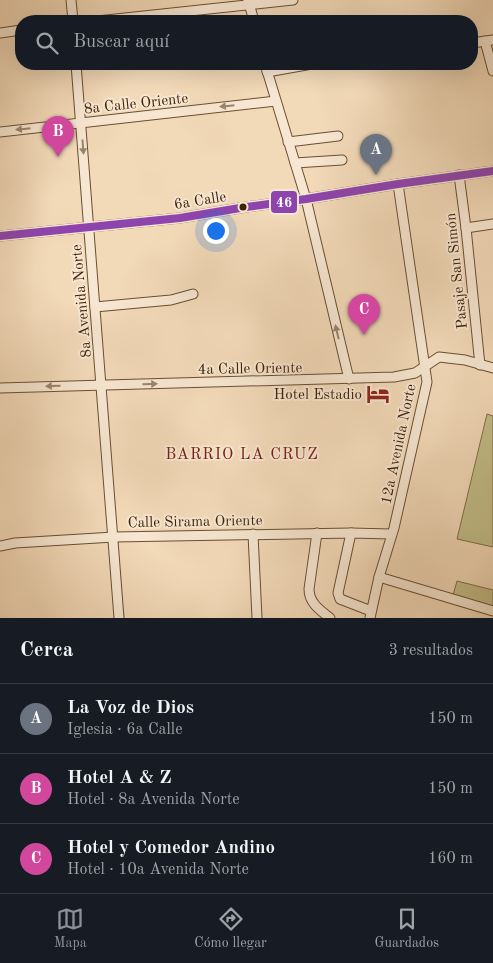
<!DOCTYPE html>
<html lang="es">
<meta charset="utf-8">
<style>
:root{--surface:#171b24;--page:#20242c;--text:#f1f3f6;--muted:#9ea1a6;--line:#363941;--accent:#8c9099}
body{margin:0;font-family:"Old Standard TT",serif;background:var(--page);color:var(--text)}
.you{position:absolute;left:215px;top:230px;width:18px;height:18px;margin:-12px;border:4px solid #fff;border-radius:50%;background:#1a73e8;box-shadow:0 0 0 8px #1a73e833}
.badge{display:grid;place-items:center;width:32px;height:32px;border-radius:50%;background:var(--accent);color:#fff;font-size:16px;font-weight:700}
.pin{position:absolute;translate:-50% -41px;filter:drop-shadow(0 1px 2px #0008)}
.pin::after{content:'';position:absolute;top:26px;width:18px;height:15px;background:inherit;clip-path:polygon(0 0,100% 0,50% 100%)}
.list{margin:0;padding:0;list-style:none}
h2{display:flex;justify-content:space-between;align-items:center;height:65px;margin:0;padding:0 20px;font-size:21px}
h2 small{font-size:16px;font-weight:400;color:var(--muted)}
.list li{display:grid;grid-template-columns:32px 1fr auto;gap:15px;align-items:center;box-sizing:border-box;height:70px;padding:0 20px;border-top:1px solid var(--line)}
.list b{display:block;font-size:19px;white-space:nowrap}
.list p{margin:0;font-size:16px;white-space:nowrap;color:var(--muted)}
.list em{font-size:16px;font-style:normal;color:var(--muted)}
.icon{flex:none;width:28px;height:28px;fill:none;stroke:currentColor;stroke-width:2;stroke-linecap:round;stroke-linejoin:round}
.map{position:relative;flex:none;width:493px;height:618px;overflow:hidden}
.search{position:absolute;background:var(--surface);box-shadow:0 5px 20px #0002;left:15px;right:15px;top:15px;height:55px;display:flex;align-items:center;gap:12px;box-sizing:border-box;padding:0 18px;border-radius:20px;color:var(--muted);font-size:19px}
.sheet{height:275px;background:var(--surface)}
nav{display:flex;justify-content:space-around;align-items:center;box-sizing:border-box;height:70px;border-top:1px solid var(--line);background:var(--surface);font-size:14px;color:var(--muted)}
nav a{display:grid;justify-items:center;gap:2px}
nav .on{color:var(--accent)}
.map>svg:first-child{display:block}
.green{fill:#c2bd89;stroke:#806f46}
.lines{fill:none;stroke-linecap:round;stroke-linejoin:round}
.minor-casing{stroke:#6a4f31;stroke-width:11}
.minor{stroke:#f7e6d1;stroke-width:9}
.bus-1-casing{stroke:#f7e6d1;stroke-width:11}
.bus-1{stroke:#8e44ad;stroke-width:8}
.oneway{fill:#9a846a}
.bus-dot{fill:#3d2104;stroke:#f7e6d1;stroke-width:2}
.labels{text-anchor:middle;stroke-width:4;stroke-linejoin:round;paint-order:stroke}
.street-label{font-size:15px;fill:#3d2104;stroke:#f7e6d1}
.poi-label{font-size:15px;fill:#3d2104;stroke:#f7e6d1;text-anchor:end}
.neighbourhood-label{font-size:16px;letter-spacing:1px;fill:#7a1f14;stroke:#f7e6d1}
.line-badge{stroke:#f7e6d1;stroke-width:2}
.badge-label{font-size:14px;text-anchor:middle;font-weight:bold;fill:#fff}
</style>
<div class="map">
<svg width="493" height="618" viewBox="0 0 493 618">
<rect width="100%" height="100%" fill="#f2d9b8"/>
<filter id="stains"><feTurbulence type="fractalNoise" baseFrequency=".004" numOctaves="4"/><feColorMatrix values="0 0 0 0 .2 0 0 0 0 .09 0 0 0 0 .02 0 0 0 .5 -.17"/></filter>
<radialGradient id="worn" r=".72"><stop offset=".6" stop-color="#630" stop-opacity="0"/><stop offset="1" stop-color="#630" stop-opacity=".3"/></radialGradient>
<g class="green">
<polygon points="487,414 493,416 493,547 457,539"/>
<polygon points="457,581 493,590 493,607 453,595"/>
</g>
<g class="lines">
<defs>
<g id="minor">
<polyline points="71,0 73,21"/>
<polyline points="248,0 254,21"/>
<polyline points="97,21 293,0"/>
<polyline points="0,33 21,30"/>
<polyline points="485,41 493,71"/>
<polyline points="472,43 493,40"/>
<polyline points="76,64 119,618"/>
<polyline points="265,64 306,199 349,379"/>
<polyline points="267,72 312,64"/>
<polyline points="0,132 276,101"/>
<polyline points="288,142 338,136"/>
<polyline points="295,163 342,160"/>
<polyline points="459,175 466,228 480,365"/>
<polyline points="466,228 493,224"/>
<polyline points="0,236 180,218 246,207 306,199 398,184 493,171"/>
<polyline points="95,307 171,300 193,294"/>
<polyline points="0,388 394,377 415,373 439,357 465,360 493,368"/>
<path d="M317,533L309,589C309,603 320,610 330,618"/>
<polyline points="351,533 338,593 340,599 371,611"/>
<polyline points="253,534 257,618"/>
<polyline points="0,546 15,543 114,537 351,533 391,534"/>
<polyline points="379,577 493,611"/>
<polyline points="370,618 379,577 394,528 427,382 398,184"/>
</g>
</defs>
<use href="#minor" class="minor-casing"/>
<use href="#minor" class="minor"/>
<defs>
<polyline id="bus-1" points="0,236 180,218 246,207 306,199 398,184 493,171"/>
</defs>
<use href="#bus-1" class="bus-1-casing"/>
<use href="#bus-1" class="bus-1"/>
</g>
<defs><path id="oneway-solid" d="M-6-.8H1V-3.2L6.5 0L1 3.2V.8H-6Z" transform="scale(1.25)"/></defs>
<g class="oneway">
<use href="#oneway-solid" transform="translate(227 106) rotate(174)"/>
<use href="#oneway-solid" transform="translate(23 129) rotate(174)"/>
<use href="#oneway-solid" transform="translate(83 147) rotate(86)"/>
<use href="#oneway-solid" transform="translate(337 332) rotate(-103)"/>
<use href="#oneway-solid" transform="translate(150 384) rotate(-1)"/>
<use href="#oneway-solid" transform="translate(53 386) rotate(178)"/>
</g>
<defs>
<symbol id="hotel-bare" viewBox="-9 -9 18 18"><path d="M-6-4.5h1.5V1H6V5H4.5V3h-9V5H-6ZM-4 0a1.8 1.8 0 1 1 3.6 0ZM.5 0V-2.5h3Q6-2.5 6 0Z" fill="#8f2418" stroke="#f7e6d1" stroke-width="2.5" paint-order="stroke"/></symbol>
</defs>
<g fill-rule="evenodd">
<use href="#hotel-bare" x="362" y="378" width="32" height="32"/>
</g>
<circle class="bus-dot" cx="243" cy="207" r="4.5"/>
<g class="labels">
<g class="street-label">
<text transform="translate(136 103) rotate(-6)" y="5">8a Calle Oriente</text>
<text transform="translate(200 200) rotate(-9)" y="5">6a Calle</text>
<text transform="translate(456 271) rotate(-96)" y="5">Pasaje San Simón</text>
<text transform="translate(81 301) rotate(-95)" y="5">8a Avenida Norte</text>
<text transform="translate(250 368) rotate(-1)" y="5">4a Calle Oriente</text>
<text transform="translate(398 444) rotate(-78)" y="5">12a Avenida Norte</text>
<text transform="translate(195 521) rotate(-1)" y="5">Calle Sirama Oriente</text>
</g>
<g class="poi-label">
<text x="362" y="399">Hotel Estadio</text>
</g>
<g class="neighbourhood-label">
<text x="242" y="459">BARRIO LA CRUZ</text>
</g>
</g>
<rect class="line-badge" x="270" y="190" width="28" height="24" rx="5" fill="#8e44ad"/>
<g class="badge-label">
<text x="284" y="207">46</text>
</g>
<rect width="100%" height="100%" filter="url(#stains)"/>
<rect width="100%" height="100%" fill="url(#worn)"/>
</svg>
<div class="you"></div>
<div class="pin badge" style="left:376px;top:175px;background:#6b7280">A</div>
<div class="pin badge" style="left:58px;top:157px;background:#d1479c">B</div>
<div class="pin badge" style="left:364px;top:335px;background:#d1479c">C</div>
<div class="search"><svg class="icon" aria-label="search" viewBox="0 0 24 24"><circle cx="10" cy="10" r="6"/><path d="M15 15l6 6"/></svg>Buscar aquí</div>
</div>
<section class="sheet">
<h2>Cerca<small>3 resultados</small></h2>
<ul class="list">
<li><span class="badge" style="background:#6b7280">A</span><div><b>La Voz de Dios</b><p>Iglesia · 6a Calle</p></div><em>150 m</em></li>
<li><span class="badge" style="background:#d1479c">B</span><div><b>Hotel A &amp; Z</b><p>Hotel · 8a Avenida Norte</p></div><em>150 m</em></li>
<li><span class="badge" style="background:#d1479c">C</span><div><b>Hotel y Comedor Andino</b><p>Hotel · 10a Avenida Norte</p></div><em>160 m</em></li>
</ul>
</section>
<nav>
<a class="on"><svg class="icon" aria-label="map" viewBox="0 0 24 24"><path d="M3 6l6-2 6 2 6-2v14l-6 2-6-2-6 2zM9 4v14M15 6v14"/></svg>Mapa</a>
<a><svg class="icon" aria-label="directions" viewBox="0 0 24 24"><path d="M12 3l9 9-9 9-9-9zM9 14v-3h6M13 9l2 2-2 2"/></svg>Cómo llegar</a>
<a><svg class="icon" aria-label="saved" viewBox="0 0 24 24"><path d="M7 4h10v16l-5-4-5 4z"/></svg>Guardados</a>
</nav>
